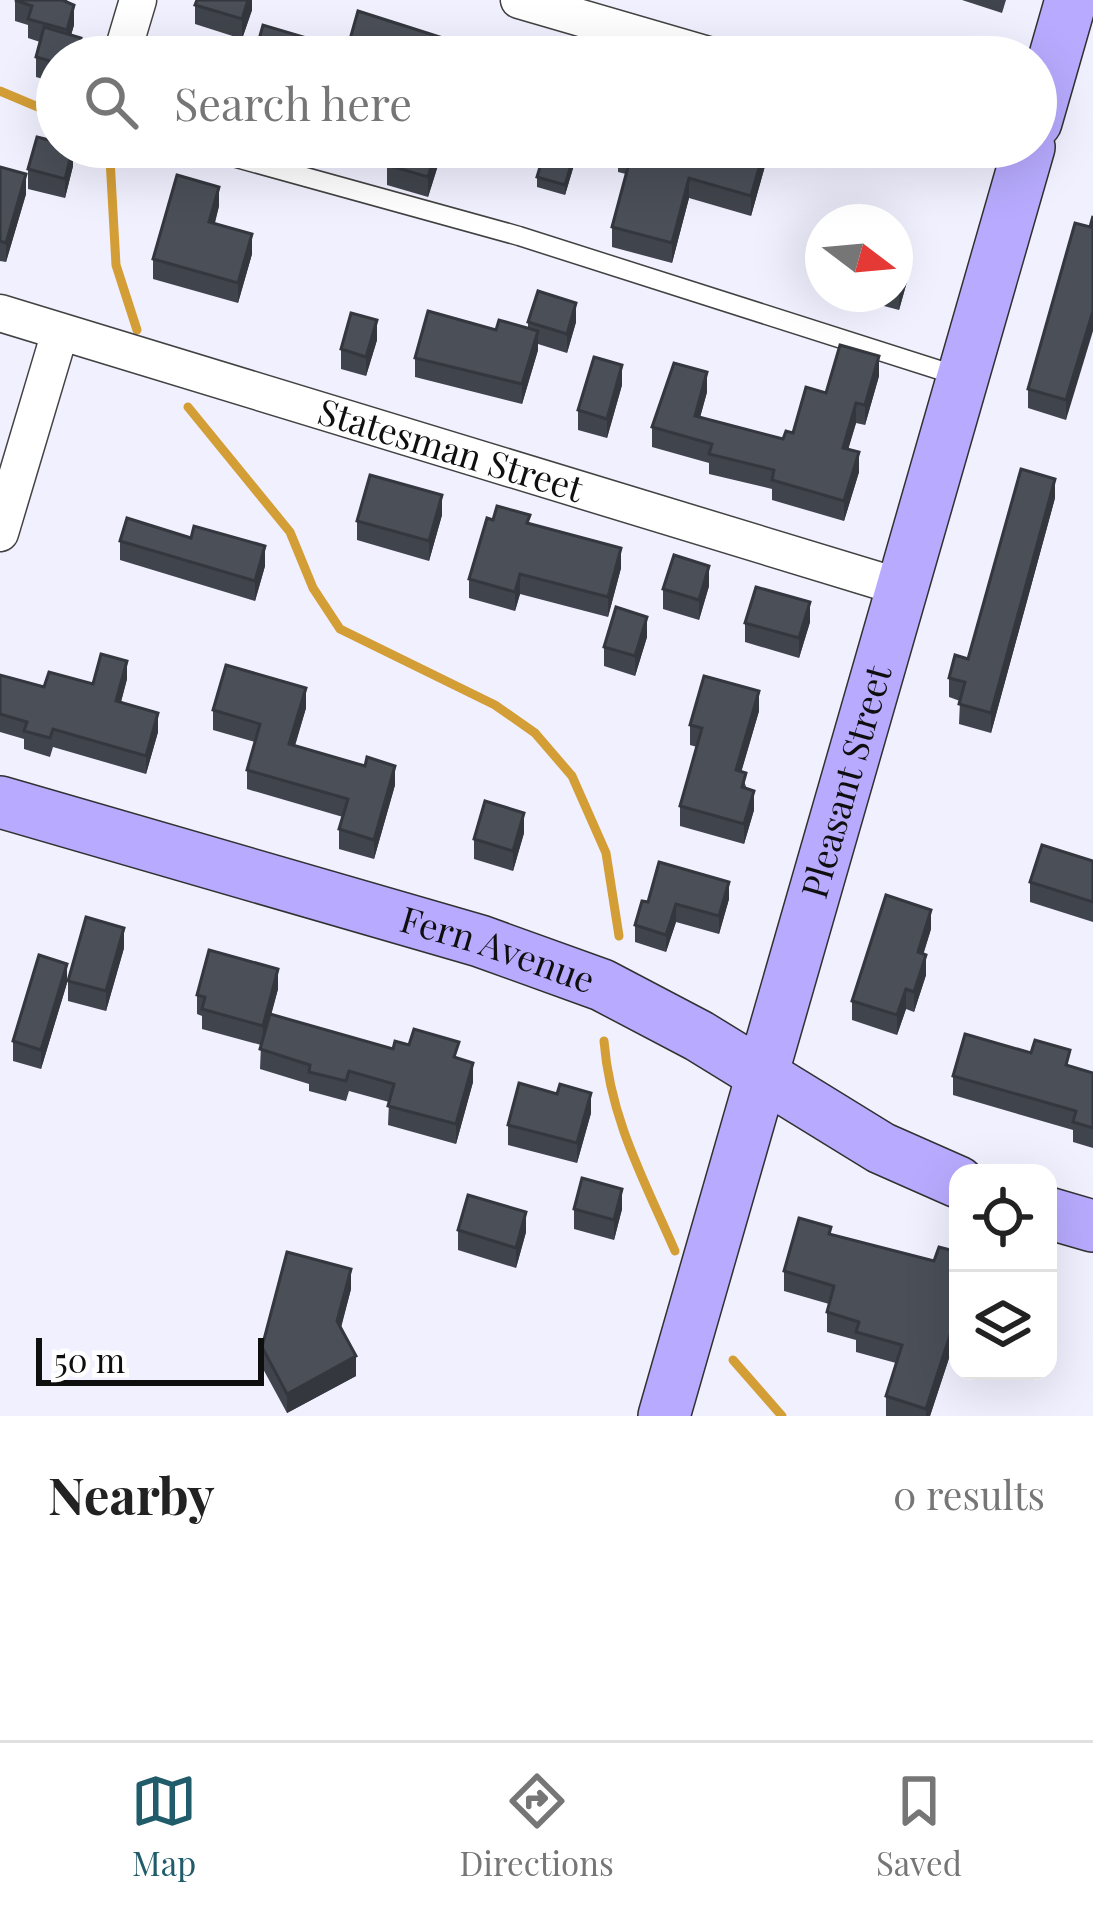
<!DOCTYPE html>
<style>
:root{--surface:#fff;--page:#f6f6f6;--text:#222;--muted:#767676;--line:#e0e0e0;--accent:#215c6b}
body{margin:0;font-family:"Playfair Display",serif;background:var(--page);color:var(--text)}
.controls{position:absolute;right:36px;bottom:36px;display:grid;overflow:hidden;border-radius:24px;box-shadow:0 12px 48px #0002}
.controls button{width:108px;height:108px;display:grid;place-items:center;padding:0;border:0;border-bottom:3px solid var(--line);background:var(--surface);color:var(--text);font:60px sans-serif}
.compass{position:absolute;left:805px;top:204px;width:108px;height:108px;border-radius:50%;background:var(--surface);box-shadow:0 12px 48px #0002;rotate:106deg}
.scale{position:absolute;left:36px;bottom:30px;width:228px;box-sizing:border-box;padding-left:12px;border:6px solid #0f0f0f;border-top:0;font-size:33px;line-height:42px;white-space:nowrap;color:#0f0f0f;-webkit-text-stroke:9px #fff;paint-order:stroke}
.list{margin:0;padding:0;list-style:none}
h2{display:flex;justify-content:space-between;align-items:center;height:156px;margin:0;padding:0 48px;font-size:51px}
h2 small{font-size:39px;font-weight:400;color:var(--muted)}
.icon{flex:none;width:66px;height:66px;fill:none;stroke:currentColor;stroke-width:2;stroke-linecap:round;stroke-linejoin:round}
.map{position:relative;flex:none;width:1093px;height:1416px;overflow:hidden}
.search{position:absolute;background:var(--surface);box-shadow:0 12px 48px #0002;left:36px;right:36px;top:36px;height:132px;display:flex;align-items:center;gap:30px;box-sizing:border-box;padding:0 42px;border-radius:66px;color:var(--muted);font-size:45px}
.sheet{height:324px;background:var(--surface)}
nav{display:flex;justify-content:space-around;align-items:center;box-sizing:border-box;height:168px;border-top:3px solid var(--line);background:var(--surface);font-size:33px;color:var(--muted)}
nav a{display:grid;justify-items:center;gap:6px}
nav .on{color:var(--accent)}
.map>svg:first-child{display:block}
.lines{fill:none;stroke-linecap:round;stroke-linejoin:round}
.stream{stroke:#d39e36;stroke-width:9}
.lane-casing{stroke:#424242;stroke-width:21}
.street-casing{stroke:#424242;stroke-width:39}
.secondary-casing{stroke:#313131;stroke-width:54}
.lane{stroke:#fff;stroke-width:18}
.street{stroke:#fff;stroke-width:36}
.secondary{stroke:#b8abff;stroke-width:51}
.wall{fill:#40444c}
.shaded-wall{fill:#34373e}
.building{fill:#4a4f58;stroke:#34373e;stroke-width:3}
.labels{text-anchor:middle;stroke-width:12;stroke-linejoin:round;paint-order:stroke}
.street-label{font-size:36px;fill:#0f0f0f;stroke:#fff}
</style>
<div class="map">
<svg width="1093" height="1416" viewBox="0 0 1093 1416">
<rect width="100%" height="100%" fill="#f1f0ff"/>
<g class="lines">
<g class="stream">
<polyline points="0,91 57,115"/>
<polyline points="101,147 110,159 116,265 137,330"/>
<polyline points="188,407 290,532 313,588 340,629 495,705 535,733 572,776 606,853 619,936"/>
<path d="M604,1041C610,1118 644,1180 675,1251"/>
<polyline points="733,1360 782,1416"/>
</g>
<defs>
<polyline id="lane" points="197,147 519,236 958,376"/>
<g id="street">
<polyline points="519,0 715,57"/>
<polyline points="121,57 138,0"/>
<path id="s1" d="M0,313L903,588"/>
<polyline points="0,533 60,332"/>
</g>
<g id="secondary">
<polyline points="1036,122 1071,0"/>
<path id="s2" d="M0,802L480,941L602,985L699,1036L881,1148L958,1182"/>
<polyline points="1048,1213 1093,1226"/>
<path id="s3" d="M664,1416L1029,147"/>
</g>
</defs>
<use href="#lane" class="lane-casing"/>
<use href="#street" class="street-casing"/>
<use href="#secondary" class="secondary-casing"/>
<use href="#lane" class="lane"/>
<use href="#street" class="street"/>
<use href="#secondary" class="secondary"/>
</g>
<g class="wall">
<polygon points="15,0 67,0 74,25 71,35 81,57 57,57 57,83 36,77 36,57 40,42 28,38 28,25 15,21"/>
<polygon points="252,0 252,10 242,39 195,24 195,5"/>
<polygon points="962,0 1006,0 1002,13"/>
<polygon points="440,147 440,159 428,197 387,185 387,165"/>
<polygon points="618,152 765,166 751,216 689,198 672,263 612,247 612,227 626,174 618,172"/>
<polygon points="574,165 565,195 537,187 537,177"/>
<polygon points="73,166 65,198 28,189 28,169"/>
<polygon points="0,167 26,194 6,262 0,261"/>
<polygon points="219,206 215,223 252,254 238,303 153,279 153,259"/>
<polygon points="1075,223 1066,420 1028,408 1028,389"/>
<polygon points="895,247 910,271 899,310 854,298 854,294 895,294"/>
<polygon points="528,322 576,322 567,353 538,344 538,350 522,404 415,377 415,358 496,330 528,328"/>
<polygon points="377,340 366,376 341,369 341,349"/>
<polygon points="879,376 865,425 856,423 848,449 859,472 844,521 772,500 772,489 709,474 709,463 652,447 652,427 707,392 700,417 783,439 793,433 826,393"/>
<polygon points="622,385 607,438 578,430 578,410"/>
<polygon points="1055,498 991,733 959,724 960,701 949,697 949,678 968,659"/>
<polygon points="442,515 429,561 357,540 357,521"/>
<polygon points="530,523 621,568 608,617 520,594 515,611 469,598 469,579"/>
<polygon points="120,541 265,566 255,601 120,560"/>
<polygon points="709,586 699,620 663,609 663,589"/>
<polygon points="810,622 799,658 745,642 745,623"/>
<polygon points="647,637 635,676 604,666 604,647"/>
<polygon points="0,675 44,687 127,679 121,702 158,732 146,774 53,747 50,757 24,749 24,739 0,732"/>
<polygon points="306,708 295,746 395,785 374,859 339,849 339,829 343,817 247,789 247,770 255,742 213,730 213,710"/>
<polygon points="759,711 741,772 754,810 744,844 680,826 680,806 697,747 690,745 690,725"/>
<polygon points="524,833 513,871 474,859 474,839"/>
<polygon points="1093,861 1093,922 1030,902 1030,882"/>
<polygon points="729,899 719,934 676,922 666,952 635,942 635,925 648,902"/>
<polygon points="931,929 923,954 926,975 914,1012 906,1009 897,1035 852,1020 852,1001"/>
<polygon points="124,948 106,1011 68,1001 68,981"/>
<polygon points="67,983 41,1069 13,1061 13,1041"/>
<polygon points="278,989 271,1014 393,1049 459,1059 473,1082 456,1144 388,1125 389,1102 349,1091 346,1101 309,1091 309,1084 260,1069 261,1045 202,1029 202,1016 197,1014 197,995"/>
<polygon points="1070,1066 1093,1073 1093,1148 1073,1142 1073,1130 953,1095 953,1076"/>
<polygon points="591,1113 577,1163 508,1145 508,1125"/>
<polygon points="574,1209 622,1209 614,1240 574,1229"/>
<polygon points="458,1230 526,1232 516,1268 458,1250"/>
<polygon points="831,1234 934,1261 958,1252 958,1347 953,1346 930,1416 886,1416 886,1396 896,1363 856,1352 856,1340 827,1332 827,1312 829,1304 784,1291 784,1271"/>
<polygon points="351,1289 341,1328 356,1376 287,1413 262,1367 262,1347"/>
</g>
<g class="shaded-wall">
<polygon points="248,0 252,0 252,10 242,39 242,19"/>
<polygon points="74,5 74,25 67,49 67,30"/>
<polygon points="73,147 73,166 65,198 65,179"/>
<polygon points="437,147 440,147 440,159 428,197 428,177"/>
<polygon points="765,147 765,166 751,216 751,196"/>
<polygon points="574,155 574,165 565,195 565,185"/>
<polygon points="26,174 26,194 6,262 6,243"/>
<polygon points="689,178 689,198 672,263 672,243"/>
<polygon points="219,187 219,206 209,242 209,222"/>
<polygon points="252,234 252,254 238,303 238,283"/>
<polygon points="910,251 910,271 899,310 899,290"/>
<polygon points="576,303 576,322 567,353 567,334"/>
<polygon points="1093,311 1093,331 1066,420 1066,400"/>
<polygon points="377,320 377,340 366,376 366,357"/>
<polygon points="538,331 538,350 522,404 522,384"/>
<polygon points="879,356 879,376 865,425 865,405"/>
<polygon points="622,365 622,385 607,438 607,419"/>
<polygon points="707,372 707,392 695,436 695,416"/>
<polygon points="856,403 856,423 843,467 843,448"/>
<polygon points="859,452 859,472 844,521 844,501"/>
<polygon points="1055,479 1055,498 991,733 991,713"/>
<polygon points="442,495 442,515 429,561 429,541"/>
<polygon points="265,546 265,566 255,601 255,581"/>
<polygon points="621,548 621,568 608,617 608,597"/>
<polygon points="709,566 709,586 699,620 699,600"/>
<polygon points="520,574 520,594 515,611 515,592"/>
<polygon points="810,602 810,622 799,658 799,638"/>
<polygon points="647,617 647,637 635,676 635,656"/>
<polygon points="127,661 127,679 116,720 116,701"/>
<polygon points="306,688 306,708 289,764 289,744"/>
<polygon points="759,691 759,711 736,790 736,770"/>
<polygon points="158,713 158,732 146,774 146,756"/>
<polygon points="395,766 395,785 374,859 374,840"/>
<polygon points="754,791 754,810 744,844 744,824"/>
<polygon points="524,813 524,833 513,871 513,851"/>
<polygon points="729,882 729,899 719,934 719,916"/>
<polygon points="676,904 676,922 666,952 666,935"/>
<polygon points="931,910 931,929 918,972 918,952"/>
<polygon points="124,928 124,948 106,1011 106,991"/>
<polygon points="926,955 926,975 914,1012 914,992"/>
<polygon points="67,964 67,983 41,1069 41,1050"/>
<polygon points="278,969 278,989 263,1046 263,1026"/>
<polygon points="906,989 906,1009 897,1035 897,1015"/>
<polygon points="473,1063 473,1082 456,1144 456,1124"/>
<polygon points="591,1093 591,1113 577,1163 577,1143"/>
<polygon points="622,1189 622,1209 614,1240 614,1220"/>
<polygon points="526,1212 526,1232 516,1268 516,1248"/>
<polygon points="351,1269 351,1289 337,1341 337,1321"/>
<polygon points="953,1326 953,1346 930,1416 926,1416 926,1409"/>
<polygon points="356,1356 356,1376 287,1413 287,1394"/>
</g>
<g class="building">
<polygon points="15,0 62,0 74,5 67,30 28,19 32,6"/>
<polygon points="197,0 248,0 242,19 195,5"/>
<polygon points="358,11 487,52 486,57 254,57 263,25 347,50"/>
<polygon points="44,27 81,38 76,57 57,57 57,63 36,57"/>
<polygon points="167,51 186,57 166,57"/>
<polygon points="37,137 57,142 57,147 73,147 65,179 28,169"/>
<polygon points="392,147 437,147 428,177 387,165"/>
<polygon points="546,147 574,155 565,185 537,177"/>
<polygon points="620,147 765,147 751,196 689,178 672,243 612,227 631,156 618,152"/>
<polygon points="0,167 26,174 6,243 0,241"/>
<polygon points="177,175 219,187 209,222 252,234 238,283 153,259"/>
<polygon points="1093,216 1093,311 1066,400 1028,389 1075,223 1090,227"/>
<polygon points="895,247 910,251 899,290 895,289"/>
<polygon points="538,291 576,303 567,334 528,322"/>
<polygon points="428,311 496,330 499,320 538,331 522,384 415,358"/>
<polygon points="351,313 377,320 366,357 341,349"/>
<polygon points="840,345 879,356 865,405 856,403 843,448 859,452 844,501 772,480 774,470 709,454 712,444 652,427 674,363 707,372 695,416 783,439 786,431 793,433 806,387 826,393"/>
<polygon points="594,357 622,365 607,419 578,410"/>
<polygon points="1021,469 1055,479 991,713 959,704 965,682 949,678 955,655 968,659"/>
<polygon points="370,475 442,495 429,541 357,521"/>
<polygon points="497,506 530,515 527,523 621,548 608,597 520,574 515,592 469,579 487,518 493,520"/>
<polygon points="127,518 191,538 194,526 265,546 255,581 120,541"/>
<polygon points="674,555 709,566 699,600 663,589"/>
<polygon points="756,587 810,602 799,638 745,623"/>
<polygon points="616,607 647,617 635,656 604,647"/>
<polygon points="101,654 127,661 116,701 158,713 146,756 53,729 50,738 24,731 27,722 0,714 0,675 44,687 49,672 93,684"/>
<polygon points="226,665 306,688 289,744 365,766 367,757 395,766 374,840 339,829 348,799 247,770 260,724 213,710"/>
<polygon points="704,676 759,691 736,770 746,773 742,787 754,791 744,824 680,806 702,728 690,725"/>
<polygon points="485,801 524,813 513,851 474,839"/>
<polygon points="1042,845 1093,861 1093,902 1030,882"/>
<polygon points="659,862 729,882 719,916 676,904 666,935 635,925 642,901 648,902"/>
<polygon points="886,895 931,910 918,952 926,955 914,992 906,989 897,1015 852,1001"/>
<polygon points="86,917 124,928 106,991 68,981"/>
<polygon points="209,950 278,969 263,1026 202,1009 205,997 197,995"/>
<polygon points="39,955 67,964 41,1050 13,1041"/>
<polygon points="270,1014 393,1049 395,1041 409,1045 414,1029 459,1042 454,1057 473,1063 456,1124 388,1106 394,1084 349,1071 346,1081 309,1072 310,1065 260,1049"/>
<polygon points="965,1034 1031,1053 1035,1040 1070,1050 1066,1065 1093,1073 1093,1128 1073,1122 1076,1111 953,1076"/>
<polygon points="519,1083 557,1094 560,1084 591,1093 577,1143 508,1125"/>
<polygon points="582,1178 622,1189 614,1220 574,1209"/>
<polygon points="468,1195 526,1212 516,1248 458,1230"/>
<polygon points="799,1218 831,1227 829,1234 934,1261 939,1247 958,1252 958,1328 953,1326 926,1409 886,1396 902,1345 856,1332 859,1322 827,1312 834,1286 784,1271"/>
<polygon points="287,1252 351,1269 337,1321 356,1356 287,1394 262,1347"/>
</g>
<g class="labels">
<g class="street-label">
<text dy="13" stroke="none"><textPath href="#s1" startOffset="471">Statesman Street</textPath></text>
<text dy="13" stroke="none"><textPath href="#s3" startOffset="660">Pleasant Street</textPath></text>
<text dy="13" stroke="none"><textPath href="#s2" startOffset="519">Fern Avenue</textPath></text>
</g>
</g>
</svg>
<div class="controls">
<button><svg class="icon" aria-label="locate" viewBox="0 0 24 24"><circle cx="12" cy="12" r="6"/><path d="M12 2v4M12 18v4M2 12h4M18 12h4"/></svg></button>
<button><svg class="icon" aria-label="layers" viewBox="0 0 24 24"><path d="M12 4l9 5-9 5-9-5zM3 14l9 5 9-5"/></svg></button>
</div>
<svg class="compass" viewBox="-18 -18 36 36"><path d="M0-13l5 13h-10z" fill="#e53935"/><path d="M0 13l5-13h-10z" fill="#767676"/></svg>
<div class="scale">50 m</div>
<div class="search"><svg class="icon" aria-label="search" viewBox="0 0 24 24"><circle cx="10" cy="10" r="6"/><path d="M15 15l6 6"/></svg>Search here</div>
</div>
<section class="sheet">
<h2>Nearby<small>0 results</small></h2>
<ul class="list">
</ul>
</section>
<nav>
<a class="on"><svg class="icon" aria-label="map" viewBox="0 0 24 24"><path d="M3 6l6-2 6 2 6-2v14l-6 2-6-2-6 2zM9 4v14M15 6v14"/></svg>Map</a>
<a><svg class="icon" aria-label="directions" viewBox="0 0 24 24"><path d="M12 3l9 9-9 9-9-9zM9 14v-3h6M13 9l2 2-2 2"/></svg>Directions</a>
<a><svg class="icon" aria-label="saved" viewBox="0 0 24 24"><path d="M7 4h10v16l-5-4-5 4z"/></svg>Saved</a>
</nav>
